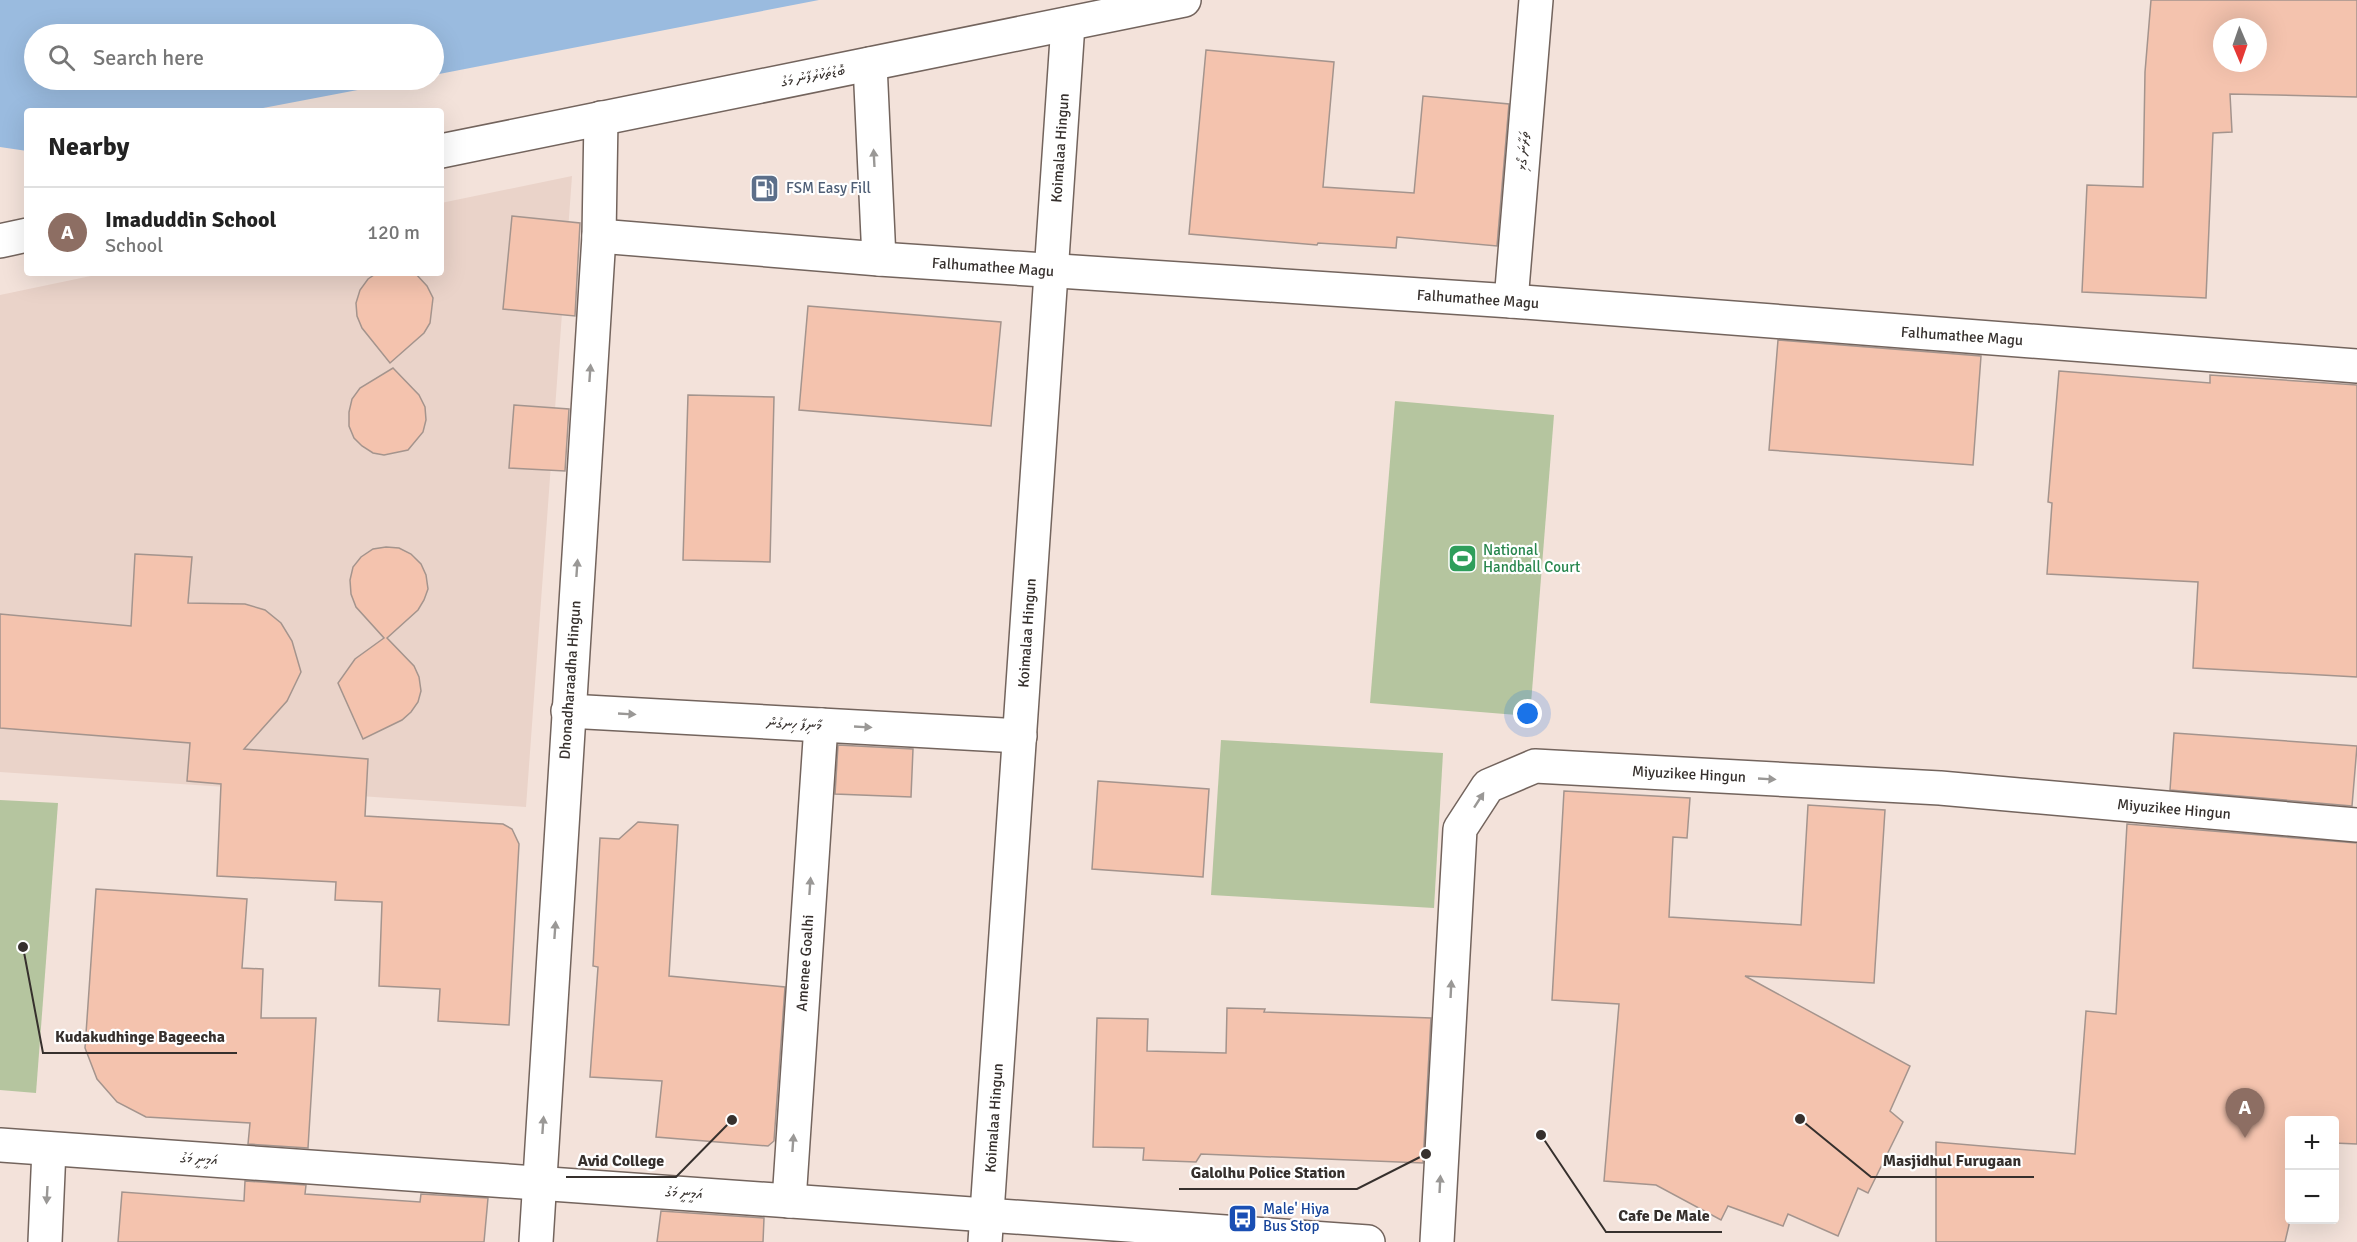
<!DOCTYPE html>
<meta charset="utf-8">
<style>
:root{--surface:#fff;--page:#f6f6f6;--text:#222;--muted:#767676;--line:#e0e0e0;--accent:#0f766e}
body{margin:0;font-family:Signika,"Noto Sans Thaana",sans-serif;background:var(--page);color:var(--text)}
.controls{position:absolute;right:18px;bottom:18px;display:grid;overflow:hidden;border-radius:6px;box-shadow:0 6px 24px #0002}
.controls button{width:54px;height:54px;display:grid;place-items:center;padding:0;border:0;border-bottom:2px solid var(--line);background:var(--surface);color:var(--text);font:30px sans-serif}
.compass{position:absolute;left:2213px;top:18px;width:54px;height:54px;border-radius:50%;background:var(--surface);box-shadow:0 6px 24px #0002;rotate:178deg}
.you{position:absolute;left:1528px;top:714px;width:21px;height:21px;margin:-15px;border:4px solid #fff;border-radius:50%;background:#1a73e8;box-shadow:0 0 0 9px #1a73e833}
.badge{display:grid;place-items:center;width:39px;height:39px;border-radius:50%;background:var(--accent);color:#fff;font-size:20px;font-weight:700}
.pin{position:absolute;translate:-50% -50px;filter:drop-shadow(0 2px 3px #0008)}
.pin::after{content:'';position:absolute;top:32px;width:21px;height:18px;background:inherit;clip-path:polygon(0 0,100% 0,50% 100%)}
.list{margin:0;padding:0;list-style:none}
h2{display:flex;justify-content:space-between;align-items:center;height:78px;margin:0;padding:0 24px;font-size:26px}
h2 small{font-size:20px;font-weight:400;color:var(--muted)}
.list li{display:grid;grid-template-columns:39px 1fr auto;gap:18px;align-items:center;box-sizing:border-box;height:90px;padding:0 24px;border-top:2px solid var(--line)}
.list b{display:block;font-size:22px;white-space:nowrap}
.list p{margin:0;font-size:20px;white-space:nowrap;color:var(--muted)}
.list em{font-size:20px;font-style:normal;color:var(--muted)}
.icon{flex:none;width:33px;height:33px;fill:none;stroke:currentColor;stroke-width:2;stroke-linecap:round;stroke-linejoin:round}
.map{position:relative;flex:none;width:2357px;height:1242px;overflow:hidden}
.search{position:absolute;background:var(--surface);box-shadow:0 6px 24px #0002;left:24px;top:24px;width:420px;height:66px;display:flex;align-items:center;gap:15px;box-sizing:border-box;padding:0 21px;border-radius:33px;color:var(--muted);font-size:22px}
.panel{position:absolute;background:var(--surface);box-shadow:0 6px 24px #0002;left:24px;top:108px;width:420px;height:168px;border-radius:6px}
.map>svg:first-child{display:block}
.industrial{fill:#ead3c9}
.green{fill:#b5c59f}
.water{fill:#9abbdf}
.building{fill:#f4c3ae;stroke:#a4948d;stroke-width:1.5;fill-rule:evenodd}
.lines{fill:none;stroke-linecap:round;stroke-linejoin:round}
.minor-casing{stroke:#73645d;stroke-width:36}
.major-casing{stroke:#73645d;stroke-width:36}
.minor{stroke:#fff;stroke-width:33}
.major{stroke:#fff;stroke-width:33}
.oneway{fill:#9a9896}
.labels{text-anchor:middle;stroke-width:4.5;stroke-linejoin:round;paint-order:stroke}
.street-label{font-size:15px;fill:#36302d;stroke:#fff}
.service-label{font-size:15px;fill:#4e5e75;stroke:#fff;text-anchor:start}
.leisure-label{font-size:15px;fill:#27864d;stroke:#fff;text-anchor:start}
.transit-label{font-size:15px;fill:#164399;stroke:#fff;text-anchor:start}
.leader{fill:none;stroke:#36302d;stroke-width:2}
.callout-dot{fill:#36302d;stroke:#fff;stroke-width:2}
.callout-label{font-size:16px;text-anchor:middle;font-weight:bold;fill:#36302d;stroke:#fff;stroke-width:4.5;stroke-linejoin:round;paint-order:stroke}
</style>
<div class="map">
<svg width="2357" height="1242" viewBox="0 0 2357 1242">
<rect width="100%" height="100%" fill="#f3e2da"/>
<polygon class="industrial" points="572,176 526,807 0,772 0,295 105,273 441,273 441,203"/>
<g class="green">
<polygon points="1395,401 1554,415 1530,716 1370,703"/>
<polygon points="1221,740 1443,753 1434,908 1211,895"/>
<polygon points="0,800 58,803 36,1093 0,1090"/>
</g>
<polygon class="water" points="0,0 819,0 434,75 434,34 34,34 34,80 410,80 248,111 27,111 27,151 0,147"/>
<g class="building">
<path d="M2151,0H2357V97L2230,94L2232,132L2213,133L2206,298L2082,292L2087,185L2143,187L2145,72ZM2222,27H2258V63H2222Z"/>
<polygon points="1206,50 1334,62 1323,187 1414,193 1423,96 1509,104 1497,246 1397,237 1396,248 1318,243 1317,245 1189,234"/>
<polygon points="512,216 580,223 575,316 503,309"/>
<polygon points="377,273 415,273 427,286 433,298 430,323 424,333 390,363 362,328 357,316 356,303 360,290 368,279"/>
<polygon points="808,306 1001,322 991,426 799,410"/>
<polygon points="1778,340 1981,356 1973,465 1769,450"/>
<polygon points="393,368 419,395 425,407 426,420 423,432 408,450 384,455 373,453 362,446 354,438 349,426 349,412 352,399 360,388"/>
<polygon points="2059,371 2210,383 2210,375 2357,385 2357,677 2193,668 2198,582 2047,574 2052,503 2048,502"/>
<polygon points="688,395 774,397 770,562 683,560"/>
<polygon points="514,405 569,409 565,471 509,468"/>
<polygon points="386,547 399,548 411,554 421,564 426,575 428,589 424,600 418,610 387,638 414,666 419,677 421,691 418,702 411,712 402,720 363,739 338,683 355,659 384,638 356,607 351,594 350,580 353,567 361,557 373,549"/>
<polygon points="135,554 192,557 188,603 245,604 265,610 281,623 292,641 301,672 287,701 244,749 368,759 365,816 503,824 512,829 519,844 509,1025 438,1021 440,989 379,986 382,902 335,900 336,882 217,876 221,784 187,781 190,743 0,728 0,614 131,626"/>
<polygon points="2174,733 2357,746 2352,806 2170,790"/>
<polygon points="838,745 913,749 911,797 835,794"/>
<polygon points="1098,781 1209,789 1203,877 1092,869"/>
<polygon points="1564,791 1690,798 1687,838 1673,837 1669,917 1801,925 1808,805 1885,810 1874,983 1745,976 1910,1066 1890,1111 1903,1122 1868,1193 1858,1188 1838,1236 1788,1214 1783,1226 1728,1206 1721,1220 1656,1185 1604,1181 1619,1004 1552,1000"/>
<polygon points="638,822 678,825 669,976 785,987 774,1141 768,1146 656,1137 662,1081 590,1077 598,967 593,966 600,838 619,839"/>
<polygon points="2127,824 2357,843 2357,1144 2334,1143 2334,1120 2289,1120 2289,1225 2285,1242 1936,1242 1936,1142 2075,1154 2086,1011 2116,1014"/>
<polygon points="96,889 247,899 242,968 263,969 261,1018 316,1018 308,1148 248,1144 250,1123 146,1117 117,1102 97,1079 85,1048"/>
<polygon points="1227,1008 1265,1009 1264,1012 1431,1018 1423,1163 1201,1154 1196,1162 1143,1160 1144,1148 1093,1147 1097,1018 1148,1019 1147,1051 1226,1053"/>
<polygon points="245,1181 306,1185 305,1194 420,1202 421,1194 488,1198 484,1242 118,1242 122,1192 244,1201"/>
<polygon points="661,1211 764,1218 763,1242 657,1242"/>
</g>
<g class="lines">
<defs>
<g id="minor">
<polyline points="870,64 879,259"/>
<polyline points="599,236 879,259 1511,301 2357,366"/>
<polyline points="1511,301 1536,0"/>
<polyline points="568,711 1020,736"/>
<polyline points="0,1145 1368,1242"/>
<polyline points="789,1201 821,725"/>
<polyline points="45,1242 49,1149"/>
<polyline points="536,1242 599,236 601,118"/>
<polyline points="985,1242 1068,24"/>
<polyline points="1437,1242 1460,829 1488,786 1535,766 1940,788 2357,825"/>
</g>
<g id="major">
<polyline points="441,151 1184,0"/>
<polyline points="0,241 27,235"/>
</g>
</defs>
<use href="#minor" class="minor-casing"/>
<use href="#major" class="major-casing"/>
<use href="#minor" class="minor"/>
<use href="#major" class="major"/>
</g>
<defs><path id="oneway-solid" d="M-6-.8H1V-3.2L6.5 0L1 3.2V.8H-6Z" transform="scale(1.5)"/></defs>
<g class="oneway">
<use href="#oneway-solid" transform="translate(874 158) rotate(-93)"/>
<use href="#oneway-solid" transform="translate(590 373) rotate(-86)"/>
<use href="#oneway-solid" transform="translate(577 568) rotate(-86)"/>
<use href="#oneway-solid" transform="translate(627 714) rotate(3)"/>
<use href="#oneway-solid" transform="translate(863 727) rotate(3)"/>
<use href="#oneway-solid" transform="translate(1767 779) rotate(3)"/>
<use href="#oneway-solid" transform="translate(1479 800) rotate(-57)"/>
<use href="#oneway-solid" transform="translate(810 886) rotate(-86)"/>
<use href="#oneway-solid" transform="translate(555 930) rotate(-86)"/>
<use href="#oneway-solid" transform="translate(1451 989) rotate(-87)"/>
<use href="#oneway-solid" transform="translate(543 1125) rotate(-86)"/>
<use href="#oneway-solid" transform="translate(793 1143) rotate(-86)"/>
<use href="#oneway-solid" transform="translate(1440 1184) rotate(-87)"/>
<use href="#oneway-solid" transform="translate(47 1195) rotate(93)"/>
</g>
<defs>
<symbol id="fuel-square" viewBox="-11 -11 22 22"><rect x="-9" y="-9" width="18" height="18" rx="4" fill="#5c6f8a" stroke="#fff"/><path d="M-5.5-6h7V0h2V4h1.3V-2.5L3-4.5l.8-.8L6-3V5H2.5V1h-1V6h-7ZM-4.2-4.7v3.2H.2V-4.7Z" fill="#fff"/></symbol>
<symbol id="stadium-square" viewBox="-11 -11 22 22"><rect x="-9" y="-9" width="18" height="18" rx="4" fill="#2e9e5b" stroke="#fff"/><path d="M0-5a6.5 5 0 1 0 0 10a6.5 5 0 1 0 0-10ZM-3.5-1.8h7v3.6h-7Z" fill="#fff"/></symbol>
<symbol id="bus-square" viewBox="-11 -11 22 22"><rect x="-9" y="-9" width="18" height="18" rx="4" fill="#1a4fb4" stroke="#fff"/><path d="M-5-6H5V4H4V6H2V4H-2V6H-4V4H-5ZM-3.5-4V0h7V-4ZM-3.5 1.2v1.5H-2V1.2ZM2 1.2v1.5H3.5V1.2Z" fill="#fff"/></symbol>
</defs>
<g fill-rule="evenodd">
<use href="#fuel-square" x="748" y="172" width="33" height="33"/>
<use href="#stadium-square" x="1446" y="542" width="33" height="33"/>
<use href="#bus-square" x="1226" y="1202" width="33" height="33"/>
</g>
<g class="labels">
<g class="street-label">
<text transform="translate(813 76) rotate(-11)" y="5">ބޮޑުތަކުރުފާނު މަގު</text>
<text transform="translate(1060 148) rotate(-86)" y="5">Koimalaa Hingun</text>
<text transform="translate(1523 151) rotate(-85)" y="5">ތަރާނަ ގޯޅި</text>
<text transform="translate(993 267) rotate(4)" y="5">Falhumathee Magu</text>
<text transform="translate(1478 299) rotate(4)" y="5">Falhumathee Magu</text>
<text transform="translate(1962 336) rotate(4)" y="5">Falhumathee Magu</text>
<text transform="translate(1027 633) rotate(-86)" y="5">Koimalaa Hingun</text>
<text transform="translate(570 680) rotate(-86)" y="5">Dhonadharaadha Hingun</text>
<text transform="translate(794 724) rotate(3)" y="5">މާނިފާ ހިނގުން</text>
<text transform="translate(1689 774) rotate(3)" y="5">Miyuzikee Hingun</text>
<text transform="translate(2174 809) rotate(5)" y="5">Miyuzikee Hingun</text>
<text transform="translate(805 963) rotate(-86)" y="5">Amenee Goalhi</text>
<text transform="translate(994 1118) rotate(-86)" y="5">Koimalaa Hingun</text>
<text transform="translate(199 1159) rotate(4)" y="5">އަމީނީ މަގު</text>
<text transform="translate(684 1193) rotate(4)" y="5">އަމީނީ މަގު</text>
</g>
<g class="service-label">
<text x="786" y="193">FSM Easy Fill</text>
</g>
<g class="leisure-label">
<text x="1483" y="555">National<tspan x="1483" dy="17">Handball Court</tspan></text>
</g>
<g class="transit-label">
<text x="1263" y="1214">Male' Hiya<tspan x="1263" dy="17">Bus Stop</tspan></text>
</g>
</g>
<path class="leader" d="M23 947L43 1053H237M1800 1119L1871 1177H2034M732 1120L676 1177H566M1426 1154L1357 1189H1179M1541 1135L1606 1232H1722"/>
<g class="callout-dot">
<circle cx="23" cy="947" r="6"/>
<circle cx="1800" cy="1119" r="6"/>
<circle cx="732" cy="1120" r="6"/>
<circle cx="1426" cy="1154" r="6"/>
<circle cx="1541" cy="1135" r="6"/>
</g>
<g class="callout-label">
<text x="140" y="1042">Kudakudhinge Bageecha</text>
<text x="1952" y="1166">Masjidhul Furugaan</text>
<text x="621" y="1166">Avid College</text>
<text x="1268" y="1178">Galolhu Police Station</text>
<text x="1664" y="1221">Cafe De Male</text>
</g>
</svg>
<div class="controls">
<button>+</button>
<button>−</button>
</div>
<svg class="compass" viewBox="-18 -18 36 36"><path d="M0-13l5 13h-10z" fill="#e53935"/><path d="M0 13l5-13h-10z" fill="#767676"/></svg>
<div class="you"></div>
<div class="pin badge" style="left:2245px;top:1138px;background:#8d6e63">A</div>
<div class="search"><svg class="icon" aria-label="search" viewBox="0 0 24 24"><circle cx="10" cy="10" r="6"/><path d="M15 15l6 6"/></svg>Search here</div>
<section class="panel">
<h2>Nearby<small></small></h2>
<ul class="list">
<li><span class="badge" style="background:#8d6e63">A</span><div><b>Imaduddin School</b><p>School</p></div><em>120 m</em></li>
</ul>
</section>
</div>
